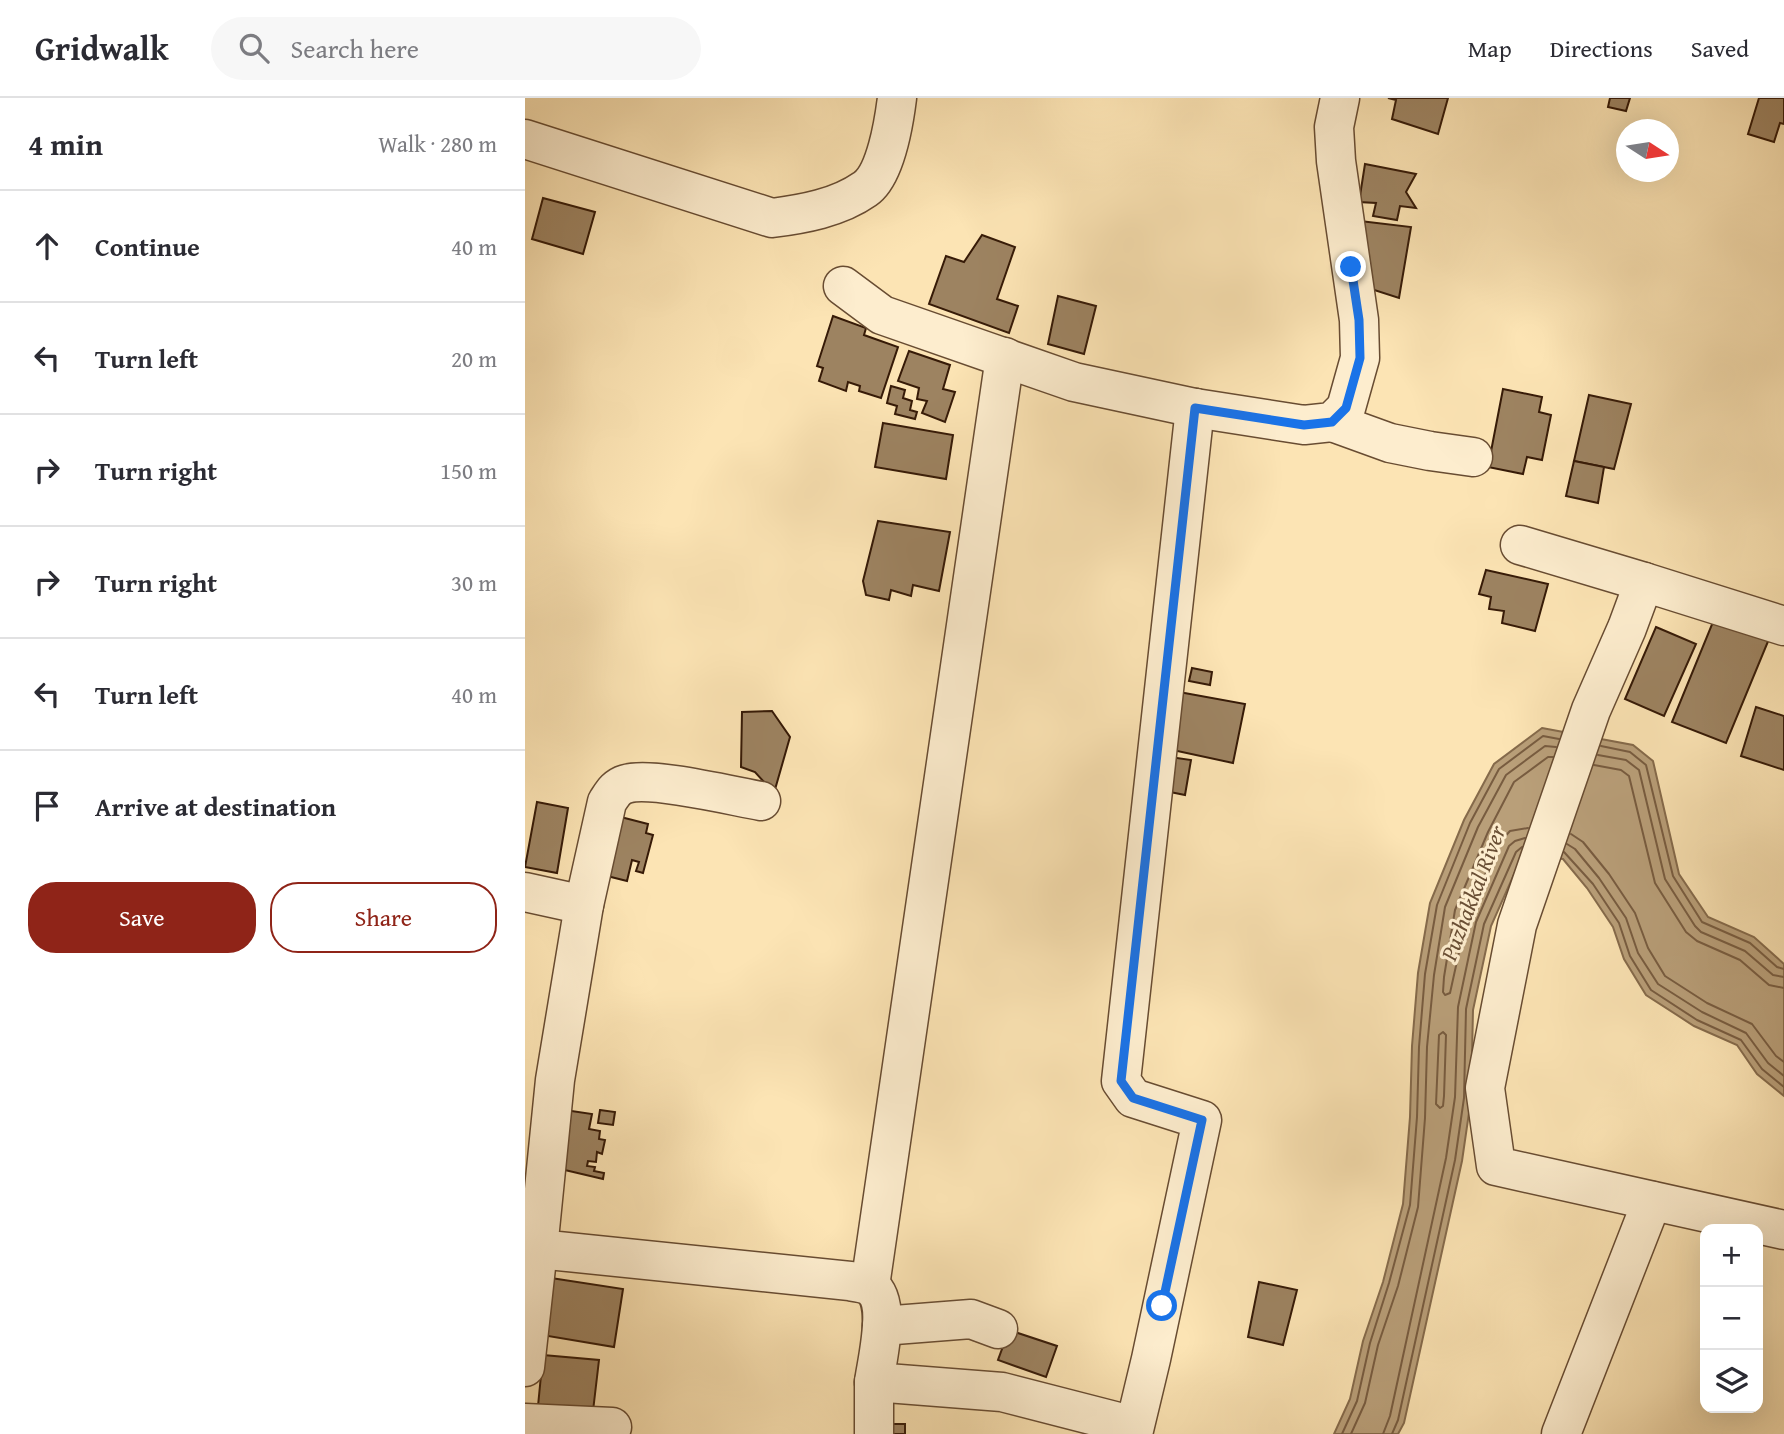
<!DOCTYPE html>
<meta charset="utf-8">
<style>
:root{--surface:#fff;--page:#f7f7f7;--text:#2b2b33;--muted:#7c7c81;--line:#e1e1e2;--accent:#8f2418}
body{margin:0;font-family:"Gentium Book Plus",serif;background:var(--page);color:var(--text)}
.controls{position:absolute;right:21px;bottom:21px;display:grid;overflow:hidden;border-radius:14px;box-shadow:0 7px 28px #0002}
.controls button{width:63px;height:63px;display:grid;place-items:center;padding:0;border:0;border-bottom:2px solid var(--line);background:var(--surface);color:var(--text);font:35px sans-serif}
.compass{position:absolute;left:1091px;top:21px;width:63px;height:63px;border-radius:50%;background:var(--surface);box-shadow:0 7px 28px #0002;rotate:102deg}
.stop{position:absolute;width:21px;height:21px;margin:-16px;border:5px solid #1a73e8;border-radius:50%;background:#fff}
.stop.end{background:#1a73e8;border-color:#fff;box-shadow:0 2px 7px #0008}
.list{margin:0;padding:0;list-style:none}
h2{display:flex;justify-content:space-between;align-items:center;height:91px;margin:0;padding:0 28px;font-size:30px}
h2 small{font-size:23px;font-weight:400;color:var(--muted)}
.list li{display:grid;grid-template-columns:46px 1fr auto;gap:21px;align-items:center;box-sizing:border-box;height:112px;padding:0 28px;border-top:2px solid var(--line)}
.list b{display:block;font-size:26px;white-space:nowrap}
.list em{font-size:23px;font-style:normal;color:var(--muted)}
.actions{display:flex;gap:14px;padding:21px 28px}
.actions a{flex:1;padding:16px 0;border:2px solid var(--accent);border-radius:28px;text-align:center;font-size:24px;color:var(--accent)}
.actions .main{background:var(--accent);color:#fff}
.icon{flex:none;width:38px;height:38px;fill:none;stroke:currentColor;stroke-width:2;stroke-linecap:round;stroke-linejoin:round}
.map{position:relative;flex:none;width:1259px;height:1336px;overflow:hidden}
header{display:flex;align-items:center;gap:42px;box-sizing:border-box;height:98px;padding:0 35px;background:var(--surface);border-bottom:2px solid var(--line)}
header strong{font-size:33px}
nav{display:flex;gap:38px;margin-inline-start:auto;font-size:24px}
.search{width:490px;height:63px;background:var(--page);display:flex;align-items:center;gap:18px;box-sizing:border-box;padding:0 24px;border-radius:38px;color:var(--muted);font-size:26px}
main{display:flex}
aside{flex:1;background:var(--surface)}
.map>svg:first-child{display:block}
.water{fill:#b99f79;stroke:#856a4b;stroke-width:2}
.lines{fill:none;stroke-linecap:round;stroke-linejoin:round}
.shore{stroke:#785c40;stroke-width:2}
.building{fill:#9d8361;stroke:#361a07;stroke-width:2}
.minor-casing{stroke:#684c32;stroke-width:41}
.minor{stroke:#fdedce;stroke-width:38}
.route{stroke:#1a73e8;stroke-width:9}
.labels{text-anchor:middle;stroke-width:6;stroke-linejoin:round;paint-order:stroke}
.water-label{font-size:23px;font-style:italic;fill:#6a4f35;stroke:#fdedce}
</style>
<header>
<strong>Gridwalk</strong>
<div class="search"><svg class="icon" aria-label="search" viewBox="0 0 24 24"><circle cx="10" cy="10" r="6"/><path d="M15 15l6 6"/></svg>Search here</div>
<nav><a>Map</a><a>Directions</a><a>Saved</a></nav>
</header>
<main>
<aside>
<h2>4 min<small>Walk · 280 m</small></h2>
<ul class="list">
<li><svg class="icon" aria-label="ahead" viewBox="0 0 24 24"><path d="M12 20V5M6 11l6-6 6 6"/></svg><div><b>Continue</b></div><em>40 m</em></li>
<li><svg class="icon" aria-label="left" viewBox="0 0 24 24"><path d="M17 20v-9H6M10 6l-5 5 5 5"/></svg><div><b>Turn left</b></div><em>20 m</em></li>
<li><svg class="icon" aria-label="right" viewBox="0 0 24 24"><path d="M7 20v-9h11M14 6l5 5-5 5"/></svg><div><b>Turn right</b></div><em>150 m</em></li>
<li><svg class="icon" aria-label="right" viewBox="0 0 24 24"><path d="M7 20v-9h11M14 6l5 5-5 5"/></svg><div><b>Turn right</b></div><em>30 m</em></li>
<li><svg class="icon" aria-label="left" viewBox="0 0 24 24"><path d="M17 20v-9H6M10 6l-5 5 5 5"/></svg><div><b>Turn left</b></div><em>40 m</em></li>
<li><svg class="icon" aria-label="arrive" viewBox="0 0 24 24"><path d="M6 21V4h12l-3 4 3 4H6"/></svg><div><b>Arrive at destination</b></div></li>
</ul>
<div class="actions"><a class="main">Save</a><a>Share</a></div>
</aside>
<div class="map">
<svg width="1259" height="1336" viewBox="0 0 1259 1336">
<rect width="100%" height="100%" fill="#fce4b4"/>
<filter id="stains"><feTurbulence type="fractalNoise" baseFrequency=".00286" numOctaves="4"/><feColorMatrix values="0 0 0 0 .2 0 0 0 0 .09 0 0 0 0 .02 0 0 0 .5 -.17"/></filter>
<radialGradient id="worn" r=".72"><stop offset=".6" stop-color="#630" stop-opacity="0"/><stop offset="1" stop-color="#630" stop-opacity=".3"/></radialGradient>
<polygon class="water" points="1017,630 1108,647 1128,663 1154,776 1183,819 1229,839 1259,866 1259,998 1232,976 1212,947 1169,928 1121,897 1099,861 1088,829 1062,790 1038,761 998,756 966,828 948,912 946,1001 937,1063 879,1325 873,1336 809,1336 825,1301 838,1243 858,1184 878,1106 885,1019 887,948 893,875 905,805 939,722 969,666"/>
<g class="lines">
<g class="shore">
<polyline points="1076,648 1105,654 1121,667 1148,778 1177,824 1225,845 1252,869 1259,871"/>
<polyline points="1073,657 1101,662 1114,672 1140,781 1170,828 1176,834 1220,853 1248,877 1259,879"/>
<polyline points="1069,667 1096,672 1104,678 1130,785 1161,834 1172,843 1215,862 1244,887 1259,890"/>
<polyline points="1003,730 985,733 974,745 942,818 925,895 920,897 918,894 919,879 930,812 963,734 989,684 1023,659 1028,659"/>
<polyline points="1046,736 1058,744 1084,776 1110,815 1123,850 1140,878 1182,905 1227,926 1251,958 1259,964"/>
<polyline points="1042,746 1050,751 1074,780 1101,820 1113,855 1133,886 1177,914 1221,935 1243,965 1259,978"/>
<polyline points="1039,754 1068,786 1094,825 1105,858 1126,892 1172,922 1216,942 1237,971 1259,989"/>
<polygon points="918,934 921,937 919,998 918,1008 915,1010 911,1006 914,937"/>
<polyline points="817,1336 832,1303 845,1245 864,1185 885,1107 892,1019 894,949 900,876 912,807 945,725 974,671 1018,638 1034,641"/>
<polyline points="826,1336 840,1305 853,1247 873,1188 893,1109 900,1020 902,949 909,877 920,809 953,729 981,677 1020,648 1031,649"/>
<polyline points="858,1336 865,1318 921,1060 930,999 933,909 951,824 984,748 990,743 1000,740"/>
<polyline points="867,1336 873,1322 930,1062 939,1000 941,911 959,826 991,754 997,749"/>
</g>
</g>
<g class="building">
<polygon points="863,0 923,0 913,36 867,21 871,2"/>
<polygon points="1085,0 1105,0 1101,13 1083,9"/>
<polygon points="1234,0 1259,0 1259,26 1255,25 1249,44 1223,36"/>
<polygon points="840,66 891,76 881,94 891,110 875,108 872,122 848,118 851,105 834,104"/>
<polygon points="18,100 70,114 58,156 7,141"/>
<polygon points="835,123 886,129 874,200 843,190"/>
<polygon points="457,137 490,149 472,201 493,208 484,235 404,206 421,158 439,164"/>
<polygon points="533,198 571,208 559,256 523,246"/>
<polygon points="308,218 341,230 339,237 373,249 356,300 334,293 335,288 323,284 321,293 294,283 298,270 292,268"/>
<polygon points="384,253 425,267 418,291 430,294 420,324 397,315 402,303 392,301 394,290 373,283"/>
<polygon points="366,288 380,292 378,300 387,303 385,312 392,314 390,321 370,316 372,308 362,305"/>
<polygon points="978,291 1017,299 1014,314 1026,317 1017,362 1002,359 998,376 963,369"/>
<polygon points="1064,297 1106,306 1089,371 1049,363"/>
<polygon points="358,325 428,337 421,381 350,369"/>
<polygon points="1049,363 1079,369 1073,405 1041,398"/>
<polygon points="353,423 425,434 414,493 388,487 386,498 366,492 364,502 341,497 338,483"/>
<polygon points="961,472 1023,486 1010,533 977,525 979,513 964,511 966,499 954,496"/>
<polygon points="1190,519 1244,541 1201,645 1147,624"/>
<polygon points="1131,529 1171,546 1139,618 1100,601"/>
<polygon points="667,570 687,574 685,587 664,583"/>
<polygon points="654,594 720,606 708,665 643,651"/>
<polygon points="1231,609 1259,618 1259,672 1216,658"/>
<polygon points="247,613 265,639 249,695 230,674 216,669 217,614"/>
<polygon points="645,659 666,662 660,697 640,693"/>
<polygon points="12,704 43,710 32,775 0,769"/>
<polygon points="88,717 123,726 121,735 128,737 118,775 111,773 114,764 107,762 102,783 74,776"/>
<polygon points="33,1011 67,1016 64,1031 75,1033 74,1041 80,1042 77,1056 72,1054 71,1064 63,1063 62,1068 70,1069 69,1073 79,1075 78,1081 27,1069"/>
<polygon points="75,1012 90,1014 88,1027 73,1025"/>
<polygon points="26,1180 98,1191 89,1249 17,1237"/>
<polygon points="734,1184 772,1192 758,1247 723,1239"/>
<polygon points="484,1232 532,1248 521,1279 473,1262"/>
<polygon points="18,1257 74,1262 68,1313 13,1308"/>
<rect x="361" y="1326" width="19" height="10"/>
</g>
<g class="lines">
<defs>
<g id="minor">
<path d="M0,41L247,120C278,116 313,110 340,91C361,77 369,24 372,0"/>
<polyline points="318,188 357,217 549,284 670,310 779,327 807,324 821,310 835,260 834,222 811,63 809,29 815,0"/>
<polyline points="807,324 865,345 905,353 948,359"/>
<polyline points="995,447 1119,484"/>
<polyline points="1259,528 1119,484 1102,530 1066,612 992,827 960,990 971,1068 1259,1132"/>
<path d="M236,703C207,698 126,678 101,686C91,689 88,695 82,704L59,807L30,982L13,1151L325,1183C331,1185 341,1185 346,1189C367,1204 352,1262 349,1284L477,1294L609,1328"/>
<polyline points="0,794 59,807"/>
<polyline points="345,1188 480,259"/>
<polyline points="357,1228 446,1221 473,1231"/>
<polyline points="0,1269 13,1151"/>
<polyline points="0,1325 87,1329"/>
<polyline points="349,1336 349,1284"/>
<polyline points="608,1336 626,1261 677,1022 608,1000 596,983 670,310"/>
<polyline points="1036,1336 1127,1103"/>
</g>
</defs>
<use href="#minor" class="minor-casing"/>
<use href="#minor" class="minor"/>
</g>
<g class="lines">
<polyline class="route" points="637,1208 677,1022 608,1000 596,983 670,310 779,327 807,324 821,310 835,260 834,222 826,169"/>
</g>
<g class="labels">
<g class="water-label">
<text transform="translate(948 795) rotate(-69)" y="8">Puzhakkal River</text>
</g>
</g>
<rect width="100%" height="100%" filter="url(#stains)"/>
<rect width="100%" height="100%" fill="url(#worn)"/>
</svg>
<div class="controls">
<button>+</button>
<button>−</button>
<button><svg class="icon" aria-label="layers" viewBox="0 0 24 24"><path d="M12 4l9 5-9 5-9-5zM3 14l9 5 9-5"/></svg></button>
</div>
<svg class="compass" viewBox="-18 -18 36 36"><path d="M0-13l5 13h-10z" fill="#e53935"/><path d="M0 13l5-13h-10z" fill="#7c7c81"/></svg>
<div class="stop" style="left:637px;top:1208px"></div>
<div class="stop end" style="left:826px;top:169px"></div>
</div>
</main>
